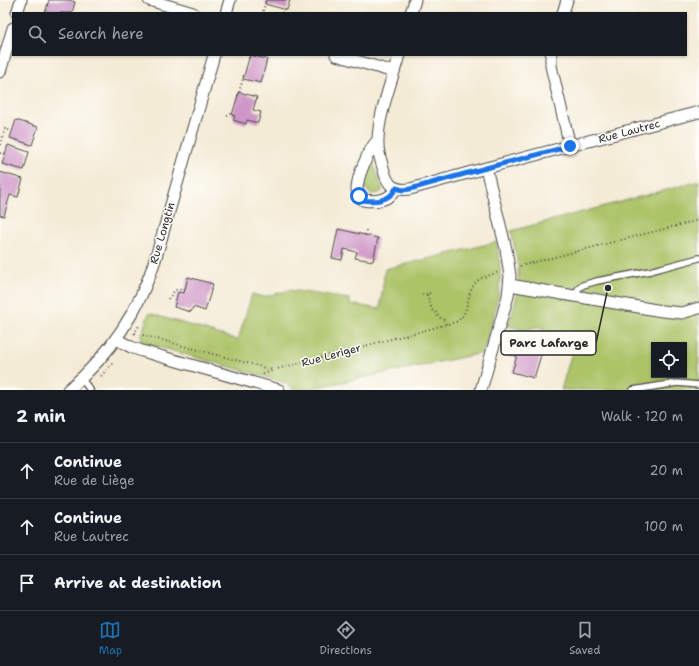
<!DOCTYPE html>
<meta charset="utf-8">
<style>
:root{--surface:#171b24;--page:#20242c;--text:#f1f3f6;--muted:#9ea1a6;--line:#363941;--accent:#1f6fb2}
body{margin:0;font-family:"Shantell Sans",sans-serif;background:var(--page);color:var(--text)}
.controls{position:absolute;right:12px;bottom:12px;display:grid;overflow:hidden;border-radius:0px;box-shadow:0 1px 3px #0004}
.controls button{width:36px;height:36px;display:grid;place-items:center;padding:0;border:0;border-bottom:1px solid var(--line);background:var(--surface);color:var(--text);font:20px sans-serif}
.stop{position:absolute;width:12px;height:12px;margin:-9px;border:3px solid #1a73e8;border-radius:50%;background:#fff}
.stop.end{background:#1a73e8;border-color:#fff;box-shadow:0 1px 4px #0008}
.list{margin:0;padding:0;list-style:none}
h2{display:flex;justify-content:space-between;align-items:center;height:52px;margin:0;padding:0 16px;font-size:17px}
h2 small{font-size:13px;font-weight:400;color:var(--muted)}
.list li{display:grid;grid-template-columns:26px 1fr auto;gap:12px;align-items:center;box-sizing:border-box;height:56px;padding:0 16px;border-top:1px solid var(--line)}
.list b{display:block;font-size:15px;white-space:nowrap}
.list p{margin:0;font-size:13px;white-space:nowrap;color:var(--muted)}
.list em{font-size:13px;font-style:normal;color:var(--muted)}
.icon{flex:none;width:22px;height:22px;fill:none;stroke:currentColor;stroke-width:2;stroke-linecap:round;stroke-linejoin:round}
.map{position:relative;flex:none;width:699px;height:390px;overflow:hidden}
.search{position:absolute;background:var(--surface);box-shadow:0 1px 3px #0004;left:12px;right:12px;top:12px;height:44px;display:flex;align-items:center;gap:10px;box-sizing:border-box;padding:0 14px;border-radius:0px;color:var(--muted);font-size:15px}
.sheet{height:220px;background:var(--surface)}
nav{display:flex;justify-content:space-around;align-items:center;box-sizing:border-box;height:56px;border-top:1px solid var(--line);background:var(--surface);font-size:11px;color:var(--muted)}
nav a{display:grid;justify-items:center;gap:2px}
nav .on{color:var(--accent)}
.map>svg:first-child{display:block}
.green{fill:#acc368;stroke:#6c774a;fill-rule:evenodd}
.building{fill:#cf96c8}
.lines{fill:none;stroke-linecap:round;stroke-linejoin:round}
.service-casing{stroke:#494845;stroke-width:8}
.minor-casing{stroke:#494845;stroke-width:13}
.path{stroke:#494845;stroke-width:2;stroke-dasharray:1 3;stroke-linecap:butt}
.service{stroke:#fff;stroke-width:5.5}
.minor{stroke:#fff;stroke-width:11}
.route{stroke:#1a73e8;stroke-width:5}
.labels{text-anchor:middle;stroke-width:3;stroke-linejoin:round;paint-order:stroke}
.street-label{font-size:11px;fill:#2b2b2b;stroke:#fdfcf7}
.leader{fill:none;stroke:#2b2b2b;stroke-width:1.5}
.callout-dot{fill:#2b2b2b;stroke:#fdfcf7;stroke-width:1.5}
.callout{fill:#fdfcf7;stroke:#2b2b2b;stroke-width:1.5}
.callout-label{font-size:12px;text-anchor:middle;font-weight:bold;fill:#2b2b2b}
</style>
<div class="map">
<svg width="699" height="390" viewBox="0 0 699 390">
<rect width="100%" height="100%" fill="#fdfcf7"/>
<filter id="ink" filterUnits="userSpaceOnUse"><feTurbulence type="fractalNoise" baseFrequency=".025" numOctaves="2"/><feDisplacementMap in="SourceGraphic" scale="8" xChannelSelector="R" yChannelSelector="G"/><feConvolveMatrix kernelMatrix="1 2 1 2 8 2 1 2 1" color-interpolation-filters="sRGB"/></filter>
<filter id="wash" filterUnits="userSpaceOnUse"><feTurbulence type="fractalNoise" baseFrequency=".012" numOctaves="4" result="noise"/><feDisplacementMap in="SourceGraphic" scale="16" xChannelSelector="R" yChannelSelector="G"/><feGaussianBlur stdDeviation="0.9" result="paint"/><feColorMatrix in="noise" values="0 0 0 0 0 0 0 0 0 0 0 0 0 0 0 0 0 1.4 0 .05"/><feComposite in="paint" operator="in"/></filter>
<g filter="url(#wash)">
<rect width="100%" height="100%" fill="#f4ebd6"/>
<g class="green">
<polygon points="371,162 373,163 382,189 382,191 379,193 370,194 365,187"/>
<path d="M699,181V390H561L576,338L537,327L523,330L508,326C511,317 514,308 516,299C522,276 516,253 511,231ZM654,345H684V375H654Z"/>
<path d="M496,242C507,284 494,313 483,353L304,390H294L287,384L280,381L141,342V335L149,313L238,340L252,294L263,297L290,290L350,299V304L380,309L385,269L456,252Z"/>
</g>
<g id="blocks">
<g class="building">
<polygon points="49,0 69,0 75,2 72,13 45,13"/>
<polygon points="266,0 290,0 287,10 265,4"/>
<polygon points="250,55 267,59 261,83 243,79"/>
<polygon points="239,92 257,97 253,110 261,112 258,123 247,120 246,124 233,120 235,116 232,115"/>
<polygon points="16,120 38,127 32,145 10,138"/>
<polygon points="8,145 29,152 24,170 2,164"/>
<polygon points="0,172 23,179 18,197 10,195 4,216 0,215"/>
<polygon points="338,229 378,238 373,261 355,258 357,252 344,249 342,260 332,258"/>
<polygon points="188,277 213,284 205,311 193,307 191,312 174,307 178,292 184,293"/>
<polygon points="521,342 543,349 534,378 512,372"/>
</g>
</g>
</g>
<g filter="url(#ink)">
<use href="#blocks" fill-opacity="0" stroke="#494845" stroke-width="1"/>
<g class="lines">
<defs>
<g id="service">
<polyline points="575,297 578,289 583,285 597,281 650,271 699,258"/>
<polyline points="81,378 90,390"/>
<polyline points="633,390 677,383 699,385"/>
</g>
<g id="minor">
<polyline points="149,0 193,13"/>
<polyline points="17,13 21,0"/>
<polyline points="226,13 230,0"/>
<polyline points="411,13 415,0"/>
<polyline points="563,13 567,0"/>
<polyline points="336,55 394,72"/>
<path d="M399,55C392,80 378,116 378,141C377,151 381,161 384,171C388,186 394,191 410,189L486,168L699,112"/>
<polyline points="551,55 551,66 570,146"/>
<polyline points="0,72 13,28"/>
<path d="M377,141C369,149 357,177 357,189C357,193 360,197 363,200C375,202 390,201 396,188"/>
<polyline points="510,285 662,311 682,313 699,308"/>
<polyline points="116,339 131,347 142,351 279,390"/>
<path d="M68,390C110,355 140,309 156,257L214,55"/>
<polyline points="481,390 508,296 510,276 506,249 486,168"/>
</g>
</defs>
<use href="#service" class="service-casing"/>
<use href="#minor" class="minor-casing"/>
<g class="path">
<polyline points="263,11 266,0"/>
<polyline points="282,13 283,9"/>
<polyline points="249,58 250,55"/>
<polyline points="238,96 244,75"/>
<polyline points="227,116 233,113"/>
<polyline points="0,145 5,129 12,131"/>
<polyline points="0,153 5,154"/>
<polyline points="365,235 366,230"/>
<polyline points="520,266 699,220"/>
<polyline points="430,293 427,294 432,310 437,313 438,317 444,320 447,325"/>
<polyline points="422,295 427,294"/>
<polyline points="168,299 175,290 185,289"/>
<path d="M135,333L273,370L456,322C473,311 463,291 480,279C486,276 493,274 499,272"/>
<polyline points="134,334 140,324"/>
<polyline points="503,353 517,357"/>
<polyline points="263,374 272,371"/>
<polyline points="101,376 113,363"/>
</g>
<use href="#service" class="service"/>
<use href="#minor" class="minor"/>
</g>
</g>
<g class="lines" filter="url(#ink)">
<path class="route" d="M359,196L363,200C375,202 390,201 396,188L403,190L410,189L486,168L570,146"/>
</g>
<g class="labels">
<g class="street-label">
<text transform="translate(629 131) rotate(-15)" y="4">Rue Lautrec</text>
<text transform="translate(162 233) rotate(-74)" y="4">Rue Longtin</text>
<text transform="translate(331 355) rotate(-15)" y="4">Rue Leriger</text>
</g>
</g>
<path class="leader" d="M608 288L596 343"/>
<circle class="callout-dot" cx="608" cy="288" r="4"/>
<rect class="callout" x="501" y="331" width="95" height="24" rx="4"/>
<g class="callout-label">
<text x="549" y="347">Parc Lafarge</text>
</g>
</svg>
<div class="controls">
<button><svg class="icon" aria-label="locate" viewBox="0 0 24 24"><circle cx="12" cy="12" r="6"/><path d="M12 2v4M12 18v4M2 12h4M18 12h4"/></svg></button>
</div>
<div class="stop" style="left:359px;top:196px"></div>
<div class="stop end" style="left:570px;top:146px"></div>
<div class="search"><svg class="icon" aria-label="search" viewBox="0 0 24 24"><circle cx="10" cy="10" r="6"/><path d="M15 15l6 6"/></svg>Search here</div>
</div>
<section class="sheet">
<h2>2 min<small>Walk · 120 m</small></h2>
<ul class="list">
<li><svg class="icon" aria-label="ahead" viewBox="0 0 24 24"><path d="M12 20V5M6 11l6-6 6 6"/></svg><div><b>Continue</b><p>Rue de Liège</p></div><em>20 m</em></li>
<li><svg class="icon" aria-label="ahead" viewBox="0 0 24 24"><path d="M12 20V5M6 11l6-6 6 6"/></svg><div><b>Continue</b><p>Rue Lautrec</p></div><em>100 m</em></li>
<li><svg class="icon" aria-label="arrive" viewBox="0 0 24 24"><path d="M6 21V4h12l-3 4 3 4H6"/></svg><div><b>Arrive at destination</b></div></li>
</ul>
</section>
<nav>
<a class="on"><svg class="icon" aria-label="map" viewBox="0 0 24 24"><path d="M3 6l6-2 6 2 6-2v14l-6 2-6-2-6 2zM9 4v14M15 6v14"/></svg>Map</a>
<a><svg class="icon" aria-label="directions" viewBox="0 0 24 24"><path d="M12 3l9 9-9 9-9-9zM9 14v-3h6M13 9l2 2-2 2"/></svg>Directions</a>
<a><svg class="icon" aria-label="saved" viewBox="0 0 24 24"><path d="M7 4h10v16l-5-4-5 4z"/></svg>Saved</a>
</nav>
